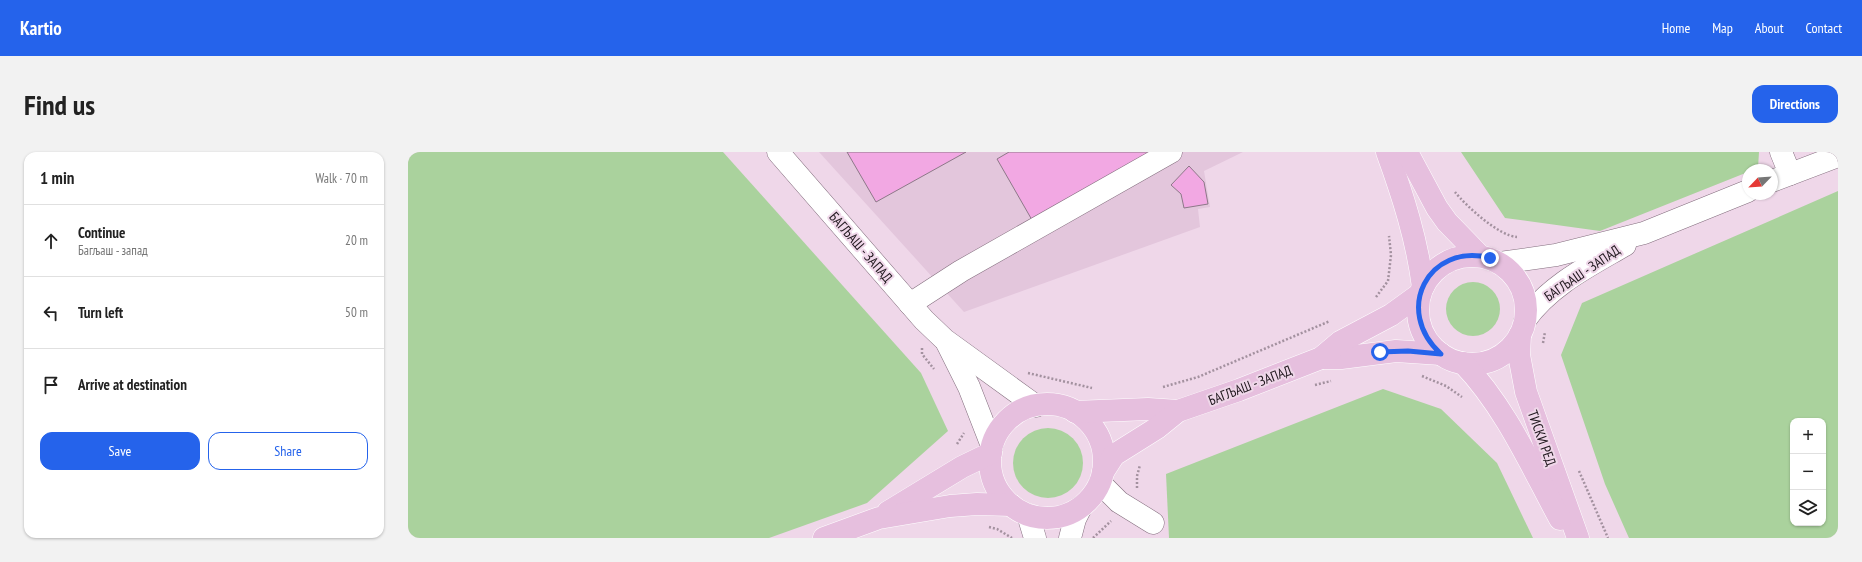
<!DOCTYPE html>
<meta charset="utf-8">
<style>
:root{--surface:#fff;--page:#f2f2f2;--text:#222;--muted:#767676;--line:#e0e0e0;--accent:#2563eb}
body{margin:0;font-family:"PT Sans Narrow",sans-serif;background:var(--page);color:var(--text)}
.controls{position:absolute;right:12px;bottom:12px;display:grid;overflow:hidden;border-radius:8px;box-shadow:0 1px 3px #0004}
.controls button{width:36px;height:36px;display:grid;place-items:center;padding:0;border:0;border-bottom:1px solid var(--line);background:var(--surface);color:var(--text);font:20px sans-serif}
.compass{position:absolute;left:1334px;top:12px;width:36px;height:36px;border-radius:50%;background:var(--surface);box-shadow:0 1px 3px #0004;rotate:245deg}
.stop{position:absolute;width:12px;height:12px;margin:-9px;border:3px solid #2563eb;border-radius:50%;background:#fff}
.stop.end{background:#2563eb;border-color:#fff;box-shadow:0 1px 4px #0008}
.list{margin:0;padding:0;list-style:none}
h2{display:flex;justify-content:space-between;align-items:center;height:52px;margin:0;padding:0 16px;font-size:17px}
h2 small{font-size:13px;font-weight:400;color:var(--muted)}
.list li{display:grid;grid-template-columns:26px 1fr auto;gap:12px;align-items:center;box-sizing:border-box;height:72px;padding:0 16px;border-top:1px solid var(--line)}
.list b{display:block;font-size:15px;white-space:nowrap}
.list p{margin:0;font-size:13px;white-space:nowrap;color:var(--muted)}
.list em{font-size:13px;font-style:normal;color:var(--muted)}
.actions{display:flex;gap:8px;padding:12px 16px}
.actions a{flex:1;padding:9px 0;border:1px solid var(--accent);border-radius:12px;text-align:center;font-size:14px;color:var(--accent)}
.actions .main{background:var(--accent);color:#fff}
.icon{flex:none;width:22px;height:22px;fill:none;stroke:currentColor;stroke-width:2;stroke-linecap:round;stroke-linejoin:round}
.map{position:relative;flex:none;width:1430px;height:386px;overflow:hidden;border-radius:12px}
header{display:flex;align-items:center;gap:24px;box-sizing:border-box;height:56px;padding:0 20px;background:var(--accent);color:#fff}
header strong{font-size:19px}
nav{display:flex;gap:22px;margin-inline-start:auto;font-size:14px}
.intro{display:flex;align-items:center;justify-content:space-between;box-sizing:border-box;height:96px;padding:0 24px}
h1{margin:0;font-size:28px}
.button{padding:10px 18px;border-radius:12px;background:var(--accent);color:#fff;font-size:14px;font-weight:700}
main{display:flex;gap:24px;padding:0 24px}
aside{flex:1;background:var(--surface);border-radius:12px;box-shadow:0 1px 3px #0004}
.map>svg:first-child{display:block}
.built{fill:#e3c6dc}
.green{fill:#aad29d;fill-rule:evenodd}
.building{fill:#f2a8e3;stroke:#8d7888}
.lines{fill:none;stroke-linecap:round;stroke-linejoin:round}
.minor-casing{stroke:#836e7e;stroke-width:23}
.major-casing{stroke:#fff;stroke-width:23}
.path{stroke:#a3919f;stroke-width:2.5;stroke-dasharray:2 2;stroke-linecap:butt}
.minor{stroke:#fff;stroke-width:22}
.major{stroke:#e6bfde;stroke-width:22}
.route{stroke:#2563eb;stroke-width:5}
.labels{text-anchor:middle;stroke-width:4;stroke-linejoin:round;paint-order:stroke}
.street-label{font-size:14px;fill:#1f171d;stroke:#efd7e9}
</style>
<header>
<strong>Kartio</strong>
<nav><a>Home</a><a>Map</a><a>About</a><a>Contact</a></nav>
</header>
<div class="intro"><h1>Find us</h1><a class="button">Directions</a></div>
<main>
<aside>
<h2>1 min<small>Walk · 70 m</small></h2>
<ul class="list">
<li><svg class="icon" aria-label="ahead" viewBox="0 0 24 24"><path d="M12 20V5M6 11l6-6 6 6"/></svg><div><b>Continue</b><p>Багљаш - запад</p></div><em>20 m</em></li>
<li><svg class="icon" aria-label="left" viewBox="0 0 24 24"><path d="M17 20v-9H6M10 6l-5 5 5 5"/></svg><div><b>Turn left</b></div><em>50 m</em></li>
<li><svg class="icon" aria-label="arrive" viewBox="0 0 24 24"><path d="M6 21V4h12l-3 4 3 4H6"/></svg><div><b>Arrive at destination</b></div></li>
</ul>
<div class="actions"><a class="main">Save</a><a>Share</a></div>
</aside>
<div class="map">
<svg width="1430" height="386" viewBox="0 0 1430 386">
<rect width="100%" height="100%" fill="#efd7e9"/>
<polygon class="built" points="411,0 835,0 796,19 802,55 790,57 792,75 556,160"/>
<g class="green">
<polygon points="0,0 315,0 513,221 540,279 459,351 361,386 0,386"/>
<polygon points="1053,0 1351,0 1350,16 1340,18 1340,20 1192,79 1097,66"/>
<path d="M1430,39V386H1221L1197,332L1153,203L1174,151ZM1385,269H1415V371H1385Z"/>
<circle cx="1065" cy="157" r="27"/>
<polygon points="975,237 1033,257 1089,311 1125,386 761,386 758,322"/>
<circle cx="640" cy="311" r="35"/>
</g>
<g class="building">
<polygon points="439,0 558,0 468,50"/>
<polygon points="601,0 744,0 624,68 589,7"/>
<polygon points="781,14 796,30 800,52 776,56 773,42 763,33"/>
</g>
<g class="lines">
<defs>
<g id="minor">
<polyline points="370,0 516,168 537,188 628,254"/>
<polyline points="1373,0 1382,22"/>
<polyline points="1364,29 1430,4"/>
<polyline points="1092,111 1148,103 1236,81 1340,39"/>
<polyline points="502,152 553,119 763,0"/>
<path d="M1117,168C1142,133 1181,114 1217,93"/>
<polyline points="539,191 561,235 584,294"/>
<polyline points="692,331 711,350 745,371"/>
<polyline points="620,363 627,386"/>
<polyline points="662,386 667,367 673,355"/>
</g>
<g id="major">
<path d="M979,0C995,44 1009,88 1015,135"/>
<polyline points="999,0 1029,56 1039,70 1072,104"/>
<circle cx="1064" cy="158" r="54"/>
<polyline points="1112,183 1111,203 1118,240 1170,386"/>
<polyline points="913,206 933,206 988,199 1033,202"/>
<path d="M1055,211C1098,256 1123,314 1152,367"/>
<circle cx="639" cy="309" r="57"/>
<polyline points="667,260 740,257 770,259"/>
<polyline points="695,320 706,303 749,276 770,259 831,238 913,206 932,190 983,163 1012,142"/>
<polyline points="480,360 554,315 583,301"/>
<polyline points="416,386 471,366 542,354 569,352 603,353"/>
</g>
</defs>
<use href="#minor" class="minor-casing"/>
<use href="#major" class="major-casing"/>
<g class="path">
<path d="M1047,40C1058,54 1091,84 1109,85"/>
<polyline points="968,145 980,129 983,103 981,84"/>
<polyline points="1135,191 1137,180"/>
<polyline points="514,196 514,202 526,217"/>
<polyline points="620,221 684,236"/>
<polyline points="1014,224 1038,234 1054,245"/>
<polyline points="907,233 923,229"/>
<polyline points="755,235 790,225 922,169"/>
<polyline points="549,292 556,281"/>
<polyline points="1171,319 1200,386"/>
<polyline points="729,336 729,324 732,313"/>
<polyline points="581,375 589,377 604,386"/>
<polyline points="685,386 703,369"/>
</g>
<use href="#minor" class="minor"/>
<use href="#major" class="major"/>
</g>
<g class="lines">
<path class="route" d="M972,200L1000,199L1033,202C985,159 1020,90 1082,106"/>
</g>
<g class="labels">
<g class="street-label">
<text transform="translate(453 95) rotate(49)" y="5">БАГЉАШ - ЗАПАД</text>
<text transform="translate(1174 121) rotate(-34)" y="5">БАГЉАШ - ЗАПАД</text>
<text transform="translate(842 233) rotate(-21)" y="5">БАГЉАШ - ЗАПАД</text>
<text transform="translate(1134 286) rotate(70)" y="5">ТИСКИ РЕД</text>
</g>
</g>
</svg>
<div class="controls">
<button>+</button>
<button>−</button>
<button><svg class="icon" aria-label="layers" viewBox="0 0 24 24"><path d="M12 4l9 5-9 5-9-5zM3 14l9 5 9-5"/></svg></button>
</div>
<svg class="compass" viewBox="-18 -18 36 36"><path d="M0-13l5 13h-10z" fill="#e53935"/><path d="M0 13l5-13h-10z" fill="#767676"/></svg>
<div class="stop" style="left:972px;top:200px"></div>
<div class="stop end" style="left:1082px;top:106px"></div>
</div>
</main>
